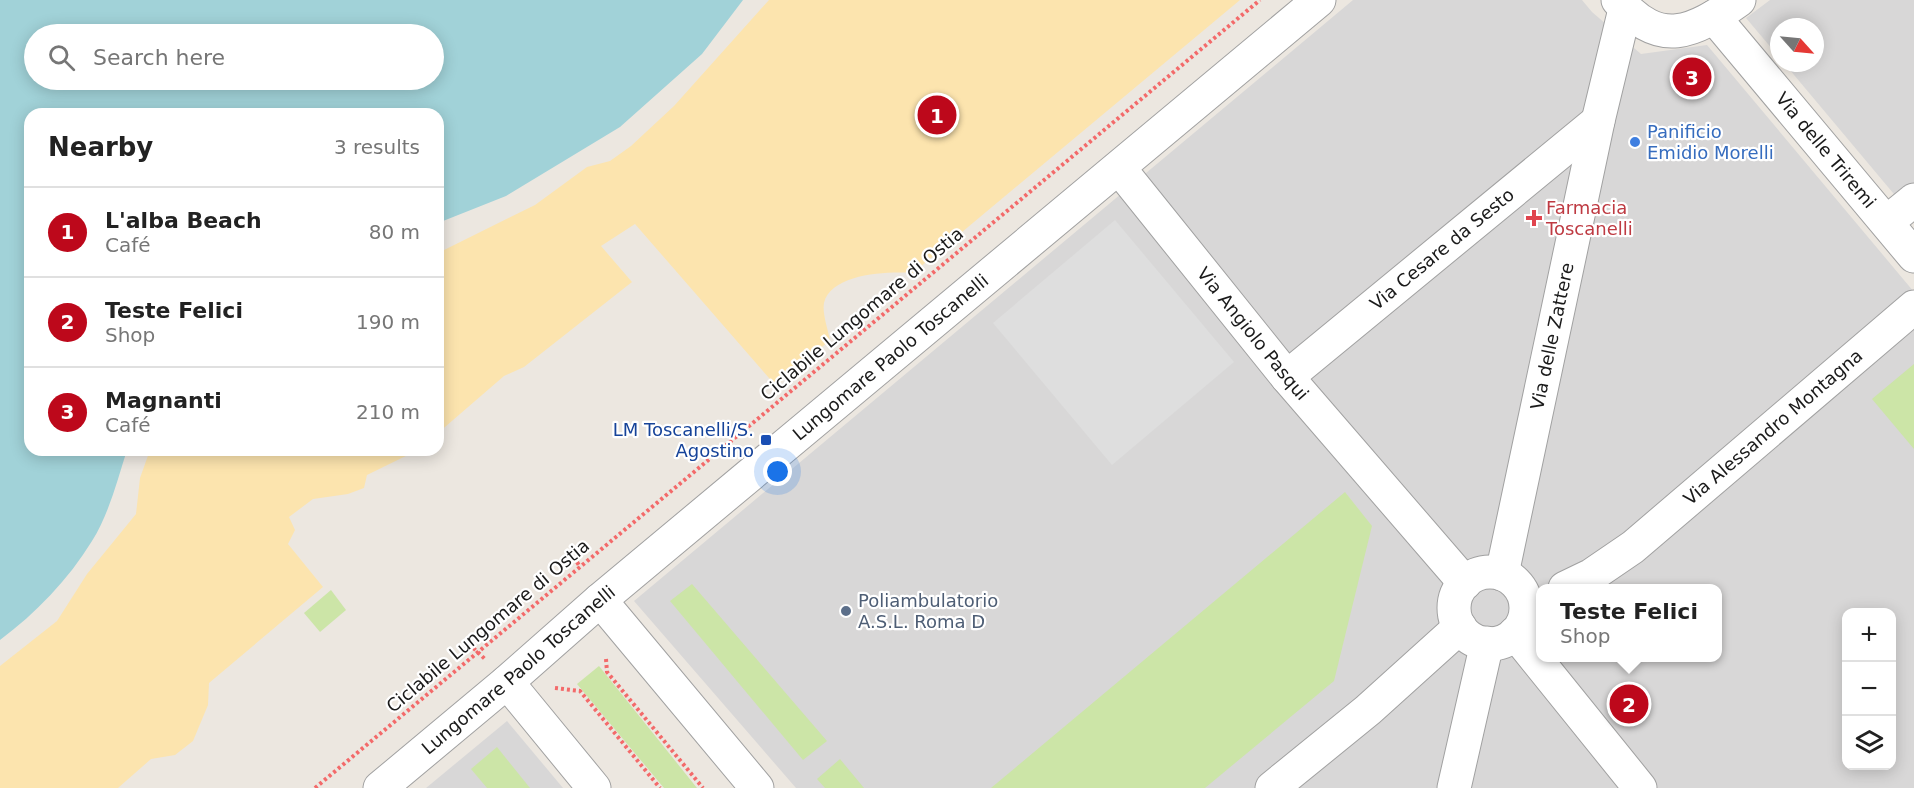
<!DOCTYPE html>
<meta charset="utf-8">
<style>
:root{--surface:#fff;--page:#f6f6f6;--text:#222;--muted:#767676;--line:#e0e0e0;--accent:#bd081b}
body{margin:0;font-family:"DejaVu Sans",sans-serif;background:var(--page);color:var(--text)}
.controls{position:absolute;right:18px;bottom:18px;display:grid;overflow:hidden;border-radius:12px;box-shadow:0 3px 15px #0003}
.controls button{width:54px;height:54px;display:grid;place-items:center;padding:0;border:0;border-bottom:2px solid var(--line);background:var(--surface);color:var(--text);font:30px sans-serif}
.compass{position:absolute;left:1770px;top:18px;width:54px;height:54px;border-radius:50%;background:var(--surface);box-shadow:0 3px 15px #0003;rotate:117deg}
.you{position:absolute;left:778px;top:472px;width:21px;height:21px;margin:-15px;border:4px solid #fff;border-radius:50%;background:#1a73e8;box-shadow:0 0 0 9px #1a73e833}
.badge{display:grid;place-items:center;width:39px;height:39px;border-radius:50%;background:var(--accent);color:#fff;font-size:20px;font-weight:700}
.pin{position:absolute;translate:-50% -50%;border:3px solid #fff;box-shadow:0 2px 6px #0006}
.popup{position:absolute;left:1536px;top:584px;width:186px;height:78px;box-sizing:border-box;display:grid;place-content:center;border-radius:12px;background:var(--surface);filter:drop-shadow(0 2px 4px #0005);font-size:20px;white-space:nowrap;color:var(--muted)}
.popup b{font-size:22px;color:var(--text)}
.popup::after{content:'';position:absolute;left:50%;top:100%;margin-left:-12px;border:12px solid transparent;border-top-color:var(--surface)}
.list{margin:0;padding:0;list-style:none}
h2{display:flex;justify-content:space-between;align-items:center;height:78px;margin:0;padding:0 24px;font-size:26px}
h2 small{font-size:20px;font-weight:400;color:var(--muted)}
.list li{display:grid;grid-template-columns:39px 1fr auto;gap:18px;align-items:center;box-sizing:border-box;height:90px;padding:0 24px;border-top:2px solid var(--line)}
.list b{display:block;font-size:22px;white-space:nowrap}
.list p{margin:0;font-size:20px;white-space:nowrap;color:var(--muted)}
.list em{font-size:20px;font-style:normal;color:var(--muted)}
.icon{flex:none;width:33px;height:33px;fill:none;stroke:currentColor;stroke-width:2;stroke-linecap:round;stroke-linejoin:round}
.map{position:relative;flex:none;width:1914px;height:788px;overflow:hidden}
.search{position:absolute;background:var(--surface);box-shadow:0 3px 15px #0003;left:24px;top:24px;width:420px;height:66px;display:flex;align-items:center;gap:15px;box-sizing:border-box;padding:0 21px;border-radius:33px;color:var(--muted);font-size:22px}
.panel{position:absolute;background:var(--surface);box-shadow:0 3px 15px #0003;left:24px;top:108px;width:420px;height:348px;border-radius:18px}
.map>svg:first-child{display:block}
.residential{fill:#d8d7d7;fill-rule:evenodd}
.grass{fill:#cce5a7}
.sand{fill:#fce4ae}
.parking{fill:#dedede}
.water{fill:#a1d2d8;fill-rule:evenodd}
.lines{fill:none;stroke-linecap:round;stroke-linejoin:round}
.minor-casing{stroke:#a1a1a1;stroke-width:35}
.tertiary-casing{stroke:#a1a1a1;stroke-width:35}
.path{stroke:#f36a6a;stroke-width:4;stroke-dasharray:3 3;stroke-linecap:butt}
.minor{stroke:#fff;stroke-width:33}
.tertiary{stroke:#fff;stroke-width:33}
.shop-dot{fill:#3f7fe0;stroke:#fff;stroke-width:2}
.health-dot{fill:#e0444e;stroke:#fff;stroke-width:2}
.transit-dot{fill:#1a4fb4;stroke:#fff;stroke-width:2}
.service-dot{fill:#5c6f8a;stroke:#fff;stroke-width:2}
.labels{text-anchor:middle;stroke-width:4.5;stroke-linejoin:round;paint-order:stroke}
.shop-label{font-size:18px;fill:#366cbe;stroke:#fff;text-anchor:start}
.street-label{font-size:18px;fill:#1a1a1a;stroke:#fff}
.health-label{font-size:18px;fill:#be3a42;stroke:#fff;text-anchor:start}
.transit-label{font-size:18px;fill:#164399;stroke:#fff;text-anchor:end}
.service-label{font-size:18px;fill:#4e5e75;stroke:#fff;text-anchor:start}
</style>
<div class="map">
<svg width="1914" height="788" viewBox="0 0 1914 788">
<rect width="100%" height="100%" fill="#ece7e0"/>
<g class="residential">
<path d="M1353,0H1582L1592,12L1641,54L1707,45L1914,292V788H796L634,601ZM1540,588H1718V658H1540ZM1846,612H1892V766H1846Z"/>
<polygon points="1770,0 1914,0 1914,218 1784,63 1815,63 1815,27 1779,27 1779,57 1746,18"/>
<polygon points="507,721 563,788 426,788"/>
</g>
<g class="grass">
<polygon points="1914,364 1914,449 1872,399"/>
<polygon points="1345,492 1372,526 1334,681 1205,788 991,788"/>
<polygon points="692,584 827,741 803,760 670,601"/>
<polygon points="331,590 346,610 320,632 304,613"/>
<polygon points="599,666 697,788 664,788 577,684"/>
<polygon points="497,747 530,788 487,788 471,769"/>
<polygon points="840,759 864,788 825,788 817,779"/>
</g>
<g class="sand">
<path d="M769,0H1240L913,273C889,271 831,273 824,303C822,313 828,330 830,340L776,386L635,224L601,246L632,282L524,367L504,376L438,433V253L535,205L587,167L610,161L631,146L674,106Z"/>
<polygon points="150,450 418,450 367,475 364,488 348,494 313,499 289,517 295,530 288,544 323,587 209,683 208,705 193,741 175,755 151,759 118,788 0,788 0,666 57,621 87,574 136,514 140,478"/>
</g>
<polygon class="parking" points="1115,220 1234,362 1112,465 993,323"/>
<path class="water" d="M0,0H743L702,54L620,127L506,196L438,223V114H30V450H127C117,481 109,514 92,541C68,580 36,613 0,640ZM34,34H434V80H34Z"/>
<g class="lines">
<defs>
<g id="minor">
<path d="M1618,0C1660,49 1693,33 1739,0"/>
<path id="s1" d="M1714,17L1914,256"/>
<path id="s2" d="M1119,168L1287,377L1465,583"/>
<polyline points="1887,222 1914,200"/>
<path id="s3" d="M1287,377L1598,121"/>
<circle cx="1490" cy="608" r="36"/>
<path id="s4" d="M1502,574L1598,121L1625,9"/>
<path id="s5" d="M1565,588L1592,575L1633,547L1914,307"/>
<polyline points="1515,633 1640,788"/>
<polyline points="1272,788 1368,710 1460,627"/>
<polyline points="1454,788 1487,643"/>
</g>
<g id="tertiary">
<polyline points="600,600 757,788"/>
<polyline points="507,682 594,788"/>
<path id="s6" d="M380,788L507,682L600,600L1319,0"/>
</g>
</defs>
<use href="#minor" class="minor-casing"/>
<use href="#tertiary" class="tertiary-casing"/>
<g class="path">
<polyline points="574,557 580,567"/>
<polyline points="469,644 486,660"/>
<polyline points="606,659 607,672 703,788"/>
<polyline points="555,688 580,691 660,788"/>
<polyline points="315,788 1260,0"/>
</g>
<use href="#minor" class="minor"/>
<use href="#tertiary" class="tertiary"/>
</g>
<circle class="shop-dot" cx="1635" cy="142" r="6"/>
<path class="health-dot" d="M1531 209h6v6h6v6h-6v6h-6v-6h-6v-6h6z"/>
<rect class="transit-dot" x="760" y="434" width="12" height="12" rx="3"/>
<circle class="service-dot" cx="846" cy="611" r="6"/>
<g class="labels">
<g class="shop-label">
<text x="1647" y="138">Panificio<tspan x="1647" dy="21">Emidio Morelli</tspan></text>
</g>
<g class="street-label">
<text dy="6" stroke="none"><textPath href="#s1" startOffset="174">Via delle Triremi</textPath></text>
<text dy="6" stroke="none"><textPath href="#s3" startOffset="201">Via Cesare da Sesto</textPath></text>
<text transform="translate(862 314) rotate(-40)" y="6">Ciclabile Lungomare di Ostia</text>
<text dy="6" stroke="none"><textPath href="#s2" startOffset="213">Via Angiolo Pasqui</textPath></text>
<text dy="6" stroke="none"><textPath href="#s4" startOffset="243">Via delle Zattere</textPath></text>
<text dy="6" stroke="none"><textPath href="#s6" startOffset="668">Lungomare Paolo Toscanelli</textPath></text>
<text dy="6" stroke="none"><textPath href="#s5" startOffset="264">Via Alessandro Montagna</textPath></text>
<text transform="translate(488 626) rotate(-40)" y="6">Ciclabile Lungomare di Ostia</text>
<text dy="6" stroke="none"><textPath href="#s6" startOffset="182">Lungomare Paolo Toscanelli</textPath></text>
</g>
<g class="health-label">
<text x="1546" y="214">Farmacia<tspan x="1546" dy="21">Toscanelli</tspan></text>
</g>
<g class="transit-label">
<text x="754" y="436">LM Toscanelli/S.<tspan x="754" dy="21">Agostino</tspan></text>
</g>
<g class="service-label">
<text x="858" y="607">Poliambulatorio<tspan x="858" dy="21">A.S.L. Roma D</tspan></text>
</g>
</g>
</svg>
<div class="controls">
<button>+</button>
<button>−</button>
<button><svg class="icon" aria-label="layers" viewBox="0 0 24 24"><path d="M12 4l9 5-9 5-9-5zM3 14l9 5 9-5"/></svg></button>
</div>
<svg class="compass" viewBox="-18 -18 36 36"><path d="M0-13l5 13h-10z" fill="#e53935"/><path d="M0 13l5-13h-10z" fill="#767676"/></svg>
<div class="you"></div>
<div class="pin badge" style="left:937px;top:115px">1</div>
<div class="pin badge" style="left:1629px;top:704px">2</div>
<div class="popup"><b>Teste Felici</b>Shop</div>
<div class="pin badge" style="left:1692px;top:77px">3</div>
<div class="search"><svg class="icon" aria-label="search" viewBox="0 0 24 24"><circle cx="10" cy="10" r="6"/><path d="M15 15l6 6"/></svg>Search here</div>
<section class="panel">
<h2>Nearby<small>3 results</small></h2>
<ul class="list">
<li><span class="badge">1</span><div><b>L'alba Beach</b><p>Café</p></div><em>80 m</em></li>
<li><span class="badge">2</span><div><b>Teste Felici</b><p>Shop</p></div><em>190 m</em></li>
<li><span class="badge">3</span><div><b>Magnanti</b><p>Café</p></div><em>210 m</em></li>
</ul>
</section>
</div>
